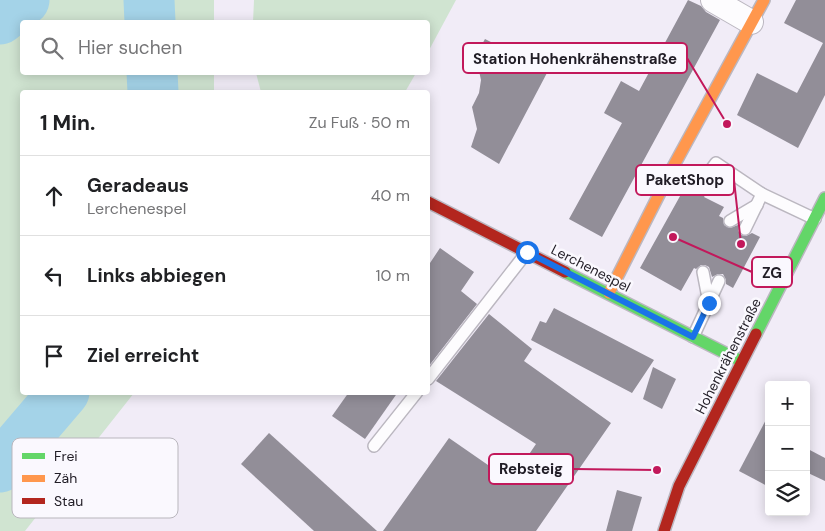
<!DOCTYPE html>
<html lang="de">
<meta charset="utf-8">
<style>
:root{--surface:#fff;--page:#f2f2f2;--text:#202124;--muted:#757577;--line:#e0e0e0}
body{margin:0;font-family:"DM Sans",sans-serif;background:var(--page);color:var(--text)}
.controls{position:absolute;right:15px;bottom:15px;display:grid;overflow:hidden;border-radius:5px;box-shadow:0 2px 12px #0003}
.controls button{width:45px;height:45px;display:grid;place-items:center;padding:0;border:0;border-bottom:1px solid var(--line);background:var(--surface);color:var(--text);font:25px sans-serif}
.stop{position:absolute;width:15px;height:15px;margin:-11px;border:4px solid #1a73e8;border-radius:50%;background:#fff}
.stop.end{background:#1a73e8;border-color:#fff;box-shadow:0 1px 5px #0008}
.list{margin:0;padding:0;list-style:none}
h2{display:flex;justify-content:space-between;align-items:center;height:65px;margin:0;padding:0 20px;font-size:21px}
h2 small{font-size:16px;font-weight:400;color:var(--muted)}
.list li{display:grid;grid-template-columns:32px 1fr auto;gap:15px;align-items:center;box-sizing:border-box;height:80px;padding:0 20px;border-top:1px solid var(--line)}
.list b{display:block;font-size:19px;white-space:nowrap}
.list p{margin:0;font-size:16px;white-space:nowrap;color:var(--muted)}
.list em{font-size:16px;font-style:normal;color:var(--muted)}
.icon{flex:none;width:28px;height:28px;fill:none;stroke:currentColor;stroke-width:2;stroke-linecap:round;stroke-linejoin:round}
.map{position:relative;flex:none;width:825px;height:531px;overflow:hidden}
.search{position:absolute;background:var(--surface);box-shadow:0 2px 12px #0003;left:20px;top:20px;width:410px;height:55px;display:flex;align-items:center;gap:12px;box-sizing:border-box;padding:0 18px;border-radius:5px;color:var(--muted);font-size:19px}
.panel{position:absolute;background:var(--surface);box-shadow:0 2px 12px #0003;left:20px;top:90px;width:410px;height:305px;border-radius:5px}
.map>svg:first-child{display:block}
.green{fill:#d0e4d1}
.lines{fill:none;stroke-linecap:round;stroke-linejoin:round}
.river{stroke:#a4d3e8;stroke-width:51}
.building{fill:#928e98}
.lane-casing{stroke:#bbb7c0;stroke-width:14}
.street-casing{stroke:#bbb7c0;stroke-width:26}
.fast-casing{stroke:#bbb7c0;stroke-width:14}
.slow-casing{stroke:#bbb7c0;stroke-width:14}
.jam-casing{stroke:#bbb7c0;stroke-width:14}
.lane{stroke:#fdfcfe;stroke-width:11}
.street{stroke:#fdfcfe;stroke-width:24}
.fast{stroke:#63d668;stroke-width:11}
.slow{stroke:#ff974d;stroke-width:11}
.jam{stroke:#b3261e;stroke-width:11}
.route{stroke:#1a73e8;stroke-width:6}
.labels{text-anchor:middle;stroke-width:5;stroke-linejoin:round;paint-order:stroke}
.street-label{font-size:14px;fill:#211d26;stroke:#faf8fe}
.key{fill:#faf8fe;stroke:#b9b6bd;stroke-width:1}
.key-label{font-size:14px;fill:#211d26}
.leader{fill:none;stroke:#c2185b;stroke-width:2}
.callout-dot{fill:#c2185b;stroke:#faf8fe;stroke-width:2}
.callout{fill:#faf8fe;stroke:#c2185b;stroke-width:2}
.callout-label{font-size:15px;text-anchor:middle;font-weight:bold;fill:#211d26}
</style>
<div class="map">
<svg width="825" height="531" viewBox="0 0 825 531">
<rect width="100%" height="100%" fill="#f1ecf7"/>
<g class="green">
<polygon points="0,0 214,0 214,22 22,22 22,72 214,73 214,92 22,92 22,392 134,393 25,531 0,531"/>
<polygon points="254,0 456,0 428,52 428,22 253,22"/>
<polygon points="256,73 256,72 416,73 405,92 261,92"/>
</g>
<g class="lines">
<g class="river">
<polyline points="149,0 150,22"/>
<polyline points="0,19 24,0"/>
<polyline points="152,72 153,92"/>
<polyline points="0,467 64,392"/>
</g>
</g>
<g class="building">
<polygon points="688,0 701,6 706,12 720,20 602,237 569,219 622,123 604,113 621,81 639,91"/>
<polygon points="796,0 825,0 825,95 798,148 737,115 757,73 797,93 823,43 784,23"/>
<polygon points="485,39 548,71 499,164 471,147 477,129 472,107 479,93 481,80 479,71 472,62"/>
<polygon points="694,171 713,182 704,197 724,207 719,216 723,218 724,225 730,228 738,225 738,230 741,235 746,236 752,233 760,237 733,288 726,284 726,280 723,274 718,274 712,277 709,267 705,265 701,265 696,269 694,268 681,291 640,268"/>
<polygon points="440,248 474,272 461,291 477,304 428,367 428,266"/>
<polygon points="554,308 654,360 632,393 531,340 540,321 546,323"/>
<polygon points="489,314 532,349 524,361 611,423 536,531 383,531 449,438 511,481 536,444 436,381"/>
<polygon points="653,367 676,379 662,409 643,399"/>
<polygon points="349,392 398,392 365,439 332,416"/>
<polygon points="769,414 769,487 739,471"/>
<polygon points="269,433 377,531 314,531 241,464"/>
<polygon points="806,448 825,458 825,481 806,472"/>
<polygon points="617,490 642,497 632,531 606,531"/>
</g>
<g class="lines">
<defs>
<g id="lane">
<polyline points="710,171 716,163 762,194"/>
<polyline points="730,221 757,205"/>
<polyline points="745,229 762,194 815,219"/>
<polyline points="703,272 709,303"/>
<polyline points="693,337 719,281"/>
<polyline points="428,379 527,252"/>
<polyline points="374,446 417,392"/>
</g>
<polyline id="street" points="713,0 751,22"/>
<g id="fast">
<polyline points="565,272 741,361"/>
<polyline points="756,334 825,198"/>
</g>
<polyline id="slow" points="609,293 673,167 764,0"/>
<g id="jam">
<polyline points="428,202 565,272"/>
<polyline points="664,531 679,486 756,334"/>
</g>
</defs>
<use href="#lane" class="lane-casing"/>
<use href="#street" class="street-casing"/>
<use href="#fast" class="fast-casing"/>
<use href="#slow" class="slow-casing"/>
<use href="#jam" class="jam-casing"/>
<use href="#lane" class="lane"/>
<use href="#street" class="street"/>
<use href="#fast" class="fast"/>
<use href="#slow" class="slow"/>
<use href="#jam" class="jam"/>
</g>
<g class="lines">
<polyline class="route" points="527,252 693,337 709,303"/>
</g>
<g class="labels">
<g class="street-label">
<text transform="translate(591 268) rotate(27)" y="5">Lerchenespel</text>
<text transform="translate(728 356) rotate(-63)" y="5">Hohenkrähenstraße</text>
</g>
</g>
<rect x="12" y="438" width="166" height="80" rx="8" class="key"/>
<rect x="22" y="453" width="23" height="6" fill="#63d668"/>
<rect x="22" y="475" width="23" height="7" fill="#ff974d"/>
<rect x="22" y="498" width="23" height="6" fill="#b3261e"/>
<g class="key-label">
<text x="54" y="461">Frei</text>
<text x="54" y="483">Zäh</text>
<text x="54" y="506">Stau</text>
</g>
<path class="leader" d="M727 124L687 58M741 244L734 180M673 237L752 272M657 470L573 469"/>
<g class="callout-dot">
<circle cx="727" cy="124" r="5"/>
<circle cx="741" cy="244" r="5"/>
<circle cx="673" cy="237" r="5"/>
<circle cx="657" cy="470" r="5"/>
</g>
<g class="callout">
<rect x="463" y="43" width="224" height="30" rx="5"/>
<rect x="636" y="165" width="98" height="30" rx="5"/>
<rect x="752" y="257" width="40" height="30" rx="5"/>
<rect x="489" y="454" width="84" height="30" rx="5"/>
</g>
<g class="callout-label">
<text x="575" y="64">Station Hohenkrähenstraße</text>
<text x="685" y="185">PaketShop</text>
<text x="772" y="278">ZG</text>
<text x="531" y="474">Rebsteig</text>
</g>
</svg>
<div class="controls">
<button>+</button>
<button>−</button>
<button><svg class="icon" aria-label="layers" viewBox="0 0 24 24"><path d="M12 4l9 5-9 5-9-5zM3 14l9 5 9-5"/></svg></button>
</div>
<div class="stop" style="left:527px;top:252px"></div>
<div class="stop end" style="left:709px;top:303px"></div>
<div class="search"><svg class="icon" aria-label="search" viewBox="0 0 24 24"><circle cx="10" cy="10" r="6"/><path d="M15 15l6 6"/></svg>Hier suchen</div>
<section class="panel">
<h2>1 Min.<small>Zu Fuß · 50 m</small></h2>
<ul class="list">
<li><svg class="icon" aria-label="ahead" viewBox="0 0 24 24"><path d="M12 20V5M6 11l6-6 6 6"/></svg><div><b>Geradeaus</b><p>Lerchenespel</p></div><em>40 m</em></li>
<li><svg class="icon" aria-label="left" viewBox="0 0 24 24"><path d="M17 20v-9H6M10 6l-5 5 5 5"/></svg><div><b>Links abbiegen</b></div><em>10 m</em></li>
<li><svg class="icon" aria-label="arrive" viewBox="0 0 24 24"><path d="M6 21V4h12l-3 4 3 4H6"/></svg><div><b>Ziel erreicht</b></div></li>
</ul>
</section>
</div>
